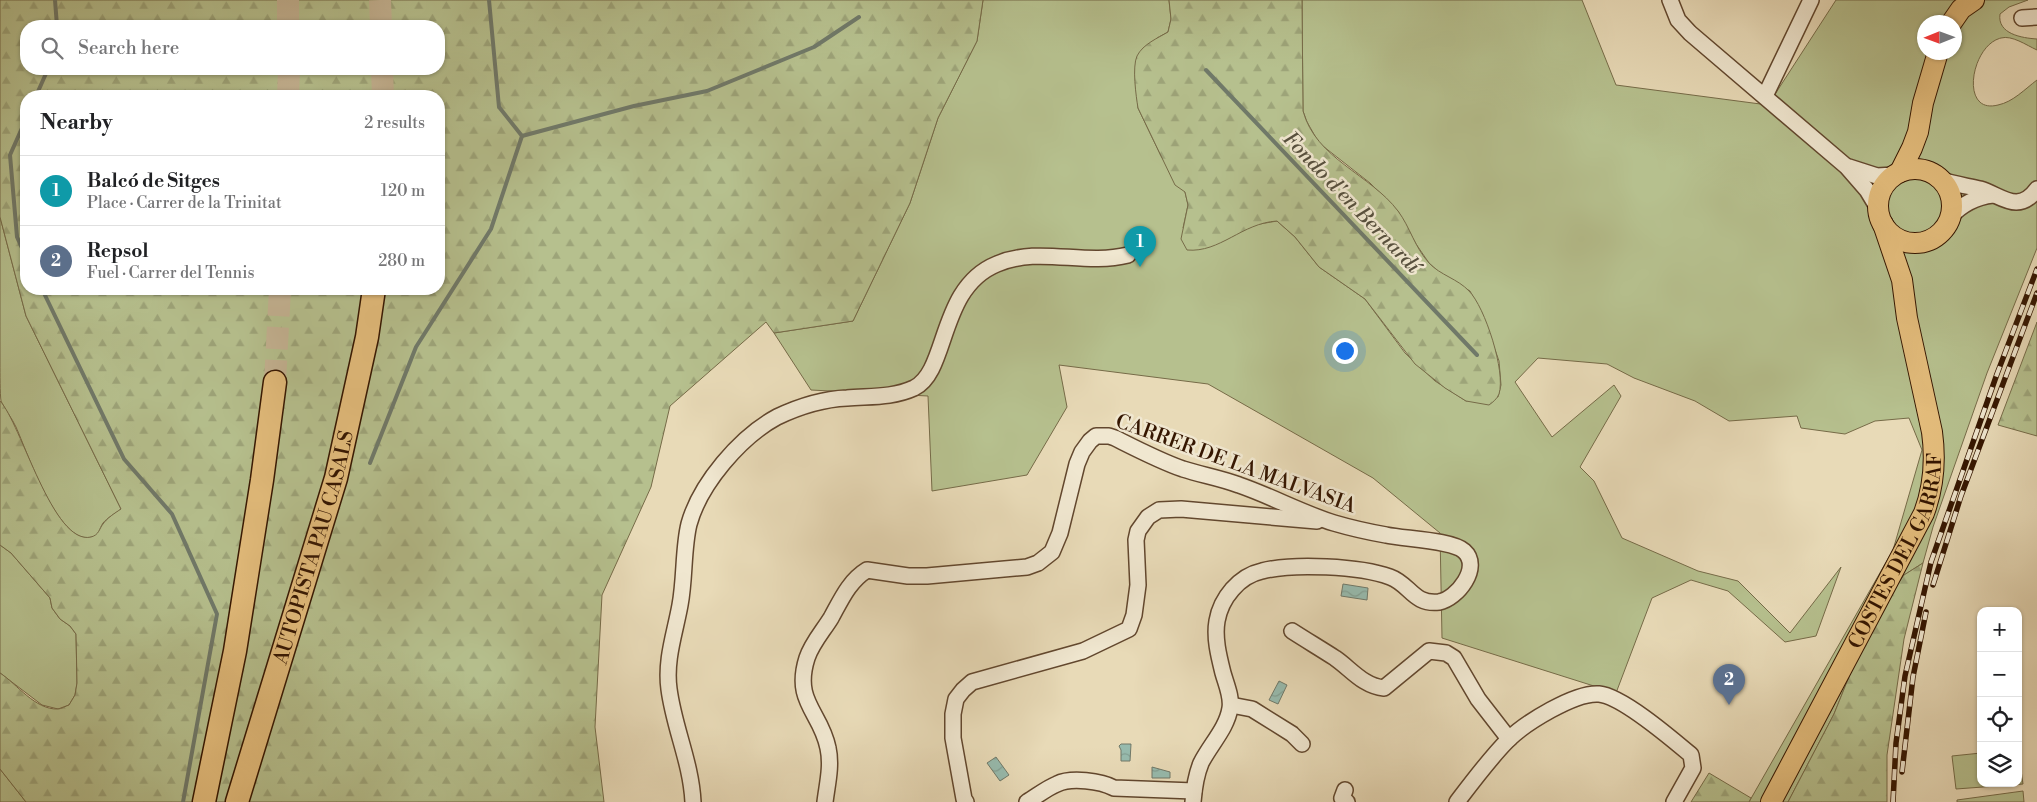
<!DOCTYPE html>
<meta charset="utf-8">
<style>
:root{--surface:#fff;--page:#f6f6f6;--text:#202124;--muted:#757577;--line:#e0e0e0;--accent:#8f2418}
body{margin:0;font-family:"Libre Bodoni",serif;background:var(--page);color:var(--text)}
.controls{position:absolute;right:15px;bottom:15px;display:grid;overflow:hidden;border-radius:10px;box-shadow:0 1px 4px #0004}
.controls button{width:45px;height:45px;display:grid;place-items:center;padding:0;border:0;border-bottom:1px solid var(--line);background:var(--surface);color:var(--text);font:25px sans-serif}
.compass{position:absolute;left:1917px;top:15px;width:45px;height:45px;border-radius:50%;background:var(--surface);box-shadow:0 1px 4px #0004;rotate:269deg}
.you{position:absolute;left:1344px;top:350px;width:18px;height:18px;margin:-12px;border:4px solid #fff;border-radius:50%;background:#1a73e8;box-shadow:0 0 0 8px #1a73e833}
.badge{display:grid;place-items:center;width:32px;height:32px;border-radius:50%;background:var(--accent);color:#fff;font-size:16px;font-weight:700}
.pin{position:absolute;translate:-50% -41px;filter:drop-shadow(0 1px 2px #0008)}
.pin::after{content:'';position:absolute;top:26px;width:18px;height:15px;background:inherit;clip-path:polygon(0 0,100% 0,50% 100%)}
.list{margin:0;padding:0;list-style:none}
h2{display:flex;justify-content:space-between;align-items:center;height:65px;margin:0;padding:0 20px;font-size:21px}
h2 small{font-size:16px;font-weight:400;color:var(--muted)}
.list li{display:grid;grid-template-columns:32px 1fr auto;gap:15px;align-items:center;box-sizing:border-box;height:70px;padding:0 20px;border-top:1px solid var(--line)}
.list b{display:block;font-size:19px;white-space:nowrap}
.list p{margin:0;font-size:16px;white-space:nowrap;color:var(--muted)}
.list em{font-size:16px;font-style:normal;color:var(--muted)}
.icon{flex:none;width:28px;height:28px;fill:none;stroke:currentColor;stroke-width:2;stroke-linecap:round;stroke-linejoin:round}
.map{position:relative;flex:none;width:2037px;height:802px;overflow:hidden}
.search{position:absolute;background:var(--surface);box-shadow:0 1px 4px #0004;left:20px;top:20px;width:425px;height:55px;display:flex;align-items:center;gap:12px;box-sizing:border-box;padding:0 18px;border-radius:20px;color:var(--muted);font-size:19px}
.panel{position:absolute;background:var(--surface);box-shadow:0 1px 4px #0004;left:20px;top:90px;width:425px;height:205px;border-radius:20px}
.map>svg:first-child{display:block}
.grass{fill:#b6c08e;stroke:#766b48;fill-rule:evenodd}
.forest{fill:url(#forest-firs);stroke:#766b48;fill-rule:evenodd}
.water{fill:url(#water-waves);stroke:#707969}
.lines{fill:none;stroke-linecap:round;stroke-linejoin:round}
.stream{stroke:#707969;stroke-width:4}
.highway-tunnel{stroke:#c4b393;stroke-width:22;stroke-dasharray:22 11;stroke-linecap:butt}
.minor-casing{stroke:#62472e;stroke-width:18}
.major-casing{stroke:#351601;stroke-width:22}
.highway-casing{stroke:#351601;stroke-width:25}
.minor{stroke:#f0e7d0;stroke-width:15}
.major{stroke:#e4bd7c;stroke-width:20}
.highway{stroke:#e4bd7c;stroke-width:22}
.rail-casing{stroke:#351601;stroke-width:5.5}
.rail{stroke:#f0e7d0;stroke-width:4;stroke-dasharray:11;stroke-linecap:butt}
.labels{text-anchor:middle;stroke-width:5;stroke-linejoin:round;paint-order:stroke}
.street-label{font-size:20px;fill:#351601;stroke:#f0e7d0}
.water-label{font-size:21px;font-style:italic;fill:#57503e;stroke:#f0e7d0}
</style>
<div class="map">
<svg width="2037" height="802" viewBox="0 0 2037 802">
<defs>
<pattern id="forest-firs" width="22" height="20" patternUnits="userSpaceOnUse" patternTransform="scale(1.25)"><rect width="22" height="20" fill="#b6c08e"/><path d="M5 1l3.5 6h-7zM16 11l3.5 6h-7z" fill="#9da479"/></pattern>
<pattern id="water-waves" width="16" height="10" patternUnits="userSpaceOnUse" patternTransform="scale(1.25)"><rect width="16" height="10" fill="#97bbae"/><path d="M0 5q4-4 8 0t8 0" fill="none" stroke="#83a094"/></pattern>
</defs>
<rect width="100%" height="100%" fill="#e8dab7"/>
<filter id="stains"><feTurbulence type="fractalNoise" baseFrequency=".004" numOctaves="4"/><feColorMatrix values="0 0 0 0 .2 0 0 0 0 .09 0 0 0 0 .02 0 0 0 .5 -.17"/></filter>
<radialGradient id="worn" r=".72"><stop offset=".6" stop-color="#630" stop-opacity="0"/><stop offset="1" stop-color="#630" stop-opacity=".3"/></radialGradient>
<g class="grass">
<path d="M983,0H1169L1171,19L1168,32L1157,38L1137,57L1136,84L1138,108L1161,156L1185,192L1188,205L1183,228L1221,242L1254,225L1277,221L1295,237L1319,267L1365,299L1405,353L1435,381L1466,401L1498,397L1501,385L1499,361L1482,313L1470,291L1439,272L1429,263L1416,244L1398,211L1370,183L1319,143L1307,122L1303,111L1302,0H1582L1616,85L1768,105L1836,0H2028L2009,7L2000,14C1997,34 2022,38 2037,39V50C2026,45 2012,35 2001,38C1971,45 1959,115 1998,105C2013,102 2025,89 2037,80V248L1987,373L1933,527L1923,563L1904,575L1859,652L1834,714L1788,802H1749L1893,550L1922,450L1909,418L1875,421L1845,434L1801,428L1797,416L1729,421L1695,401L1634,378L1607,364L1538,358L1515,382L1552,437L1614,385L1621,396L1580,467L1594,481L1622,538L1698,571L1738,581L1790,633L1841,567L1816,636L1785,642L1728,591L1691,580L1652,598L1616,693L1442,638L1440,533L1373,478L1208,384L1059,365L1067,407L1027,475L932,491L928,396L811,390L774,333L853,321L910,203L938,118L977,41ZM1924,22H1954V52H1924Z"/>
<path d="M0,217L26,316L121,509C116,513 107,518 103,523C99,529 100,535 92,537C59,547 26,449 16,427C12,418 5,410 1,401C0,395 0,372 0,364C0,314 0,266 0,217Z"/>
<polygon points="0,545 11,553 50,598 52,608 60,619 70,626 76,634 77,683 75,695 69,705 58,709 42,705 0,673"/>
<polygon points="2018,749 2023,784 1956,789 1952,756 1981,753 1981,783 2018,783"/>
<polygon points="0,769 26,802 0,802"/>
<polygon points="2023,791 2024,802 1957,802 1957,800"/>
</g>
<g class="forest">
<path d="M0,0H983L977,41L938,118L910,203L853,321L774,333L766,322L670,406L651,487L602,595L595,727L604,802H26L0,769V673C17,684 35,710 58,709C61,709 66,706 69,705L75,695L77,683L76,634L70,626L60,619L52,608L50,598L11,553L0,545V401C21,423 53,546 91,537C99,535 99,529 103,524C107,518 115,513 121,509L26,316L0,217ZM26,26H439V69H26ZM26,96H439V289H26Z"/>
<path d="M1169,0H1302L1303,111C1316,159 1370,174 1398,211C1410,227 1415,248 1429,263C1440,275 1458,279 1469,291C1485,307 1506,372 1499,394C1497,399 1493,402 1489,405L1466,401L1445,388L1415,364L1365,299L1319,267L1295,237L1277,221C1242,223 1220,253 1187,250L1181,239L1188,205L1185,192L1175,185L1138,108C1136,96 1132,67 1137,56C1143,44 1158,38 1168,32L1171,19Z"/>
<polygon points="2037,322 2037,436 1998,425"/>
<polygon points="1923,563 1904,639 1887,755 1887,802 1788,802 1834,714 1859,652 1884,604 1904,575"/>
<polygon points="1709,773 1751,798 1749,802 1691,802"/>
</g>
<g class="water">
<polygon points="1343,584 1368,588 1367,600 1341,596"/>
<polygon points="1279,681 1287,685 1278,704 1269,700"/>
<polygon points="1121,744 1131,744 1130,761 1121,761 1121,750 1119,746"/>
<polygon points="996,757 1009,775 1000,781 987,763"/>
<polygon points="1152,767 1170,772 1170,778 1152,778"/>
</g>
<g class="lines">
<g class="stream">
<polyline points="55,0 57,26"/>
<polyline points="1206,70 1477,355"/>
<polyline points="36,96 48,69"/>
<polyline points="26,119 10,155 17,237 26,257"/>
<polyline points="522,136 634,106 707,91 814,47 859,17"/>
<polyline points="42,289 124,459 172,514 217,614 183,802"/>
<polyline points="370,463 416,347 491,229 522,136 499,107 489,0"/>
</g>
<g class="highway-tunnel">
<polyline points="288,0 288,26"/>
<polyline points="380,0 381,26"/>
<polyline points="382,69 383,96"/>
<polyline points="288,96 289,69"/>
<polyline points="275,382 280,289"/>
</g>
<defs>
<g id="minor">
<polyline points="1670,0 1678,20 1690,33 1847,167 1867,190 1879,210"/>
<polyline points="2022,18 2037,17"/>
<polyline points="1765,96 1811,0"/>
<polyline points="1849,167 1877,176 1894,175"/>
<path d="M1941,180C1954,184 1967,186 1980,189C2001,195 2018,215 2037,189"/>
<path d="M1950,217C1962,204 1975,197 1993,195"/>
<path d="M1292,631C1306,640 1321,649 1335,658C1351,669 1363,686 1384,688L1429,651L1446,653L1454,658L1478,699L1509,739"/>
<polyline points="1231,705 1252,709 1292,734 1302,744"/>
<polyline points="1345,790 1342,798 1347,802"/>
<path d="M693,802C691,762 674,728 669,689C665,660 675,633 680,605C685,579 683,548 689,524C700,484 740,437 777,417C798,407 823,399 847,398C870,396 892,398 914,388C949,371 938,288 997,264C1039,246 1084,266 1128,255"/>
<path d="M825,802C827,785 832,766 828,748C821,712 793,702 807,658C812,643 823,631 831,618C841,600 849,581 867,570L908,576H927L1027,567L1038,563L1052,552L1060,533L1077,464L1082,452L1090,441L1096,436H1109L1115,438C1137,449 1160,461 1183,469C1202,475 1221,478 1239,485C1271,496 1302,513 1334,523C1351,528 1369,532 1386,535C1404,539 1452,540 1464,551C1482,567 1457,599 1439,602C1413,605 1410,584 1390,577C1360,566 1293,563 1262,571C1239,576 1221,598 1217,621C1214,638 1219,657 1223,673C1226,684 1232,697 1230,708C1227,728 1210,745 1201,763C1196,775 1194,789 1193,802"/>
<polyline points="966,802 964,799 953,738 953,714 956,699 963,690 972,682 1083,651 1129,629 1134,615 1138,585 1136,540 1138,531 1148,517 1159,510 1181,509 1317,521"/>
<path d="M1027,802C1037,796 1047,788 1057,784C1071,777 1101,781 1114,788L1194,791"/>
<path d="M1457,802C1473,781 1490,758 1508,740C1525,723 1575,692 1599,694C1622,696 1672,739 1691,755L1693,768L1674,802"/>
</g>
<g id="major">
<polyline points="1952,22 1961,9 1974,0"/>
<circle cx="1915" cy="206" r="37"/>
<polyline points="1900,172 1912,148 1918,132 1923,103 1938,52"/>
<path id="s1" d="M1771,802L1924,513C1934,486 1936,461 1932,432L1907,318L1902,280L1883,224"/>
</g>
<g id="highway">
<polyline points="204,802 235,651 262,480 275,382"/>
<path id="s2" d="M237,802L336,478L367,337L374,289"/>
</g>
</defs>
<use href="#minor" class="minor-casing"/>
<use href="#major" class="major-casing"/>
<use href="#highway" class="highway-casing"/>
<use href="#minor" class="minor"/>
<use href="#major" class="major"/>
<use href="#highway" class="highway"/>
<defs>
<g id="rail">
<polyline points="1933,585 1961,496 2037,293"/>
<polyline points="1902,772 1913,677 1926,612"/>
<polyline points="1893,802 1896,743 1905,676 1931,562 1997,374 2037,269"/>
</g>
</defs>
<use href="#rail" class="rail-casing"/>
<use href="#rail" class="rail"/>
</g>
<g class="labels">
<g class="street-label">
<text transform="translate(1236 463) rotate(20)" y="7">CARRER DE LA MALVASIA</text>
<text dy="7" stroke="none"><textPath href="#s2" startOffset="266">AUTOPISTA PAU CASALS</textPath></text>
<text dy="7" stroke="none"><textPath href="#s1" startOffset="282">COSTES DEL GARRAF</textPath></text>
</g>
<g class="water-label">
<text transform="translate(1352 202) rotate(46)" y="7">Fondo d'en Bernardí</text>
</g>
</g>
<rect width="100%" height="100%" filter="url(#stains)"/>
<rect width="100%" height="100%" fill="url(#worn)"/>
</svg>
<div class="controls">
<button>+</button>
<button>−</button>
<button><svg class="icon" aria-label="locate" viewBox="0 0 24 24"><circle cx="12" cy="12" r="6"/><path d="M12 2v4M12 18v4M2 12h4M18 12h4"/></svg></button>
<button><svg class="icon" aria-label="layers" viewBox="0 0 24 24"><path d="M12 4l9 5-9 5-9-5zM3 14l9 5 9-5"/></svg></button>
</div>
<svg class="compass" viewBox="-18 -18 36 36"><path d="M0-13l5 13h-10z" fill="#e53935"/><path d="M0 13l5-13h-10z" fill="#757577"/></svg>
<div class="you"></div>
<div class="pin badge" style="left:1140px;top:267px;background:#0f9aa8">1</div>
<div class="pin badge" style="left:1729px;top:705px;background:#5c6f8a">2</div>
<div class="search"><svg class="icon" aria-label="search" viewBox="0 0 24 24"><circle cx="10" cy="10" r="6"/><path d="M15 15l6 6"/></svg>Search here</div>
<section class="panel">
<h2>Nearby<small>2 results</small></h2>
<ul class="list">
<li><span class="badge" style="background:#0f9aa8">1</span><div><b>Balcó de Sitges</b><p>Place · Carrer de la Trinitat</p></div><em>120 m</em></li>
<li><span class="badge" style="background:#5c6f8a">2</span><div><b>Repsol</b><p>Fuel · Carrer del Tennis</p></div><em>280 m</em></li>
</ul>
</section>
</div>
